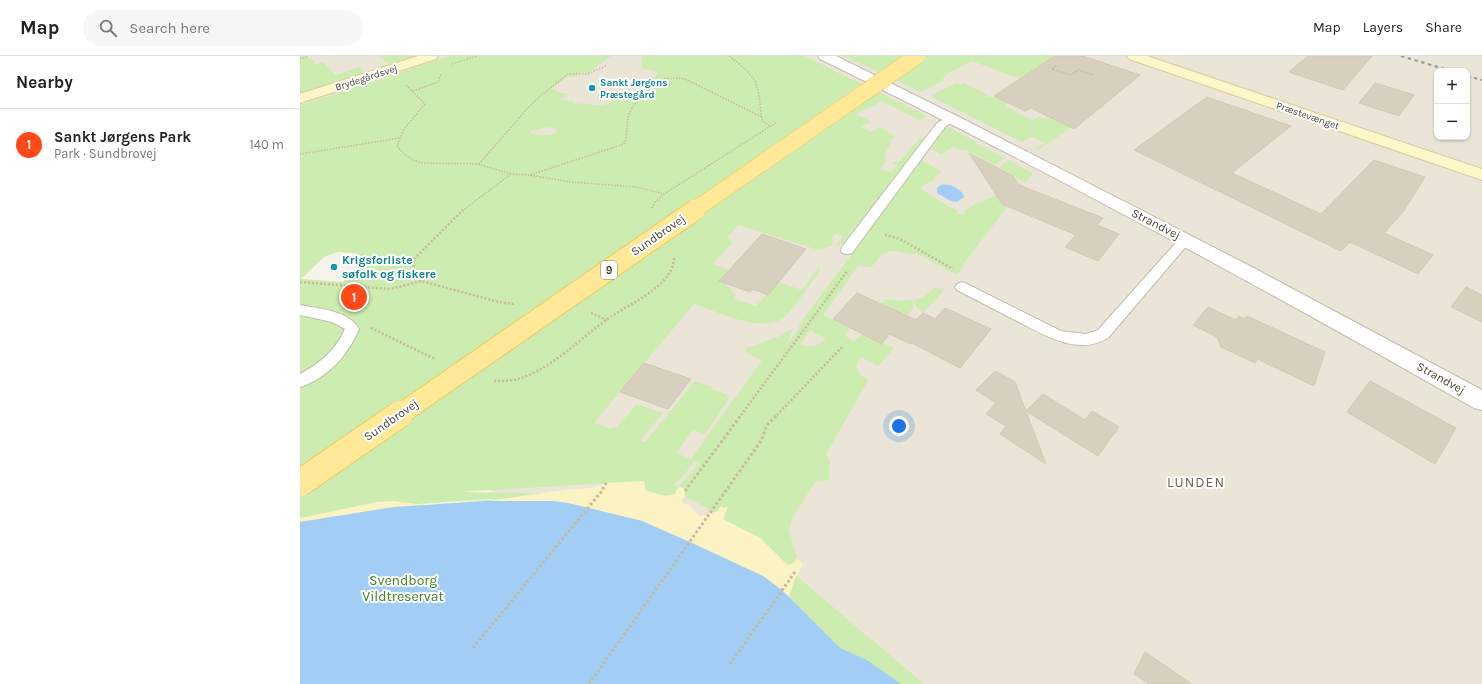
<!DOCTYPE html>
<meta charset="utf-8">
<style>
:root{--surface:#fff;--page:#f6f6f6;--text:#222;--muted:#767676;--line:#e0e0e0;--accent:#ff4917}
body{margin:0;font-family:Karla,sans-serif;background:var(--page);color:var(--text)}
.controls{position:absolute;right:12px;top:12px;display:grid;overflow:hidden;border-radius:8px;box-shadow:0 1px 3px #0004}
.controls button{width:36px;height:36px;display:grid;place-items:center;padding:0;border:0;border-bottom:1px solid var(--line);background:var(--surface);color:var(--text);font:20px sans-serif}
.you{position:absolute;left:599px;top:370px;width:14px;height:14px;margin:-10px;border:3px solid #fff;border-radius:50%;background:#1a73e8;box-shadow:0 0 0 6px #1a73e833}
.badge{display:grid;place-items:center;width:26px;height:26px;border-radius:50%;background:var(--accent);color:#fff;font-size:13px;font-weight:700}
.pin{position:absolute;translate:-50% -50%;border:2px solid #fff;box-shadow:0 1px 4px #0006}
.list{margin:0;padding:0;list-style:none}
h2{display:flex;justify-content:space-between;align-items:center;height:52px;margin:0;padding:0 16px;font-size:17px}
h2 small{font-size:13px;font-weight:400;color:var(--muted)}
.list li{display:grid;grid-template-columns:26px 1fr auto;gap:12px;align-items:center;box-sizing:border-box;height:72px;padding:0 16px;border-top:1px solid var(--line)}
.list b{display:block;font-size:15px;white-space:nowrap}
.list p{margin:0;font-size:13px;white-space:nowrap;color:var(--muted)}
.list em{font-size:13px;font-style:normal;color:var(--muted)}
.icon{flex:none;width:22px;height:22px;fill:none;stroke:currentColor;stroke-width:2;stroke-linecap:round;stroke-linejoin:round}
.map{position:relative;flex:none;width:1182px;height:628px;overflow:hidden}
header{display:flex;align-items:center;gap:24px;box-sizing:border-box;height:56px;padding:0 20px;background:var(--surface);border-bottom:1px solid var(--line)}
header strong{font-size:19px}
nav{display:flex;gap:22px;margin-inline-start:auto;font-size:14px}
.search{width:280px;height:36px;background:var(--page);display:flex;align-items:center;gap:10px;box-sizing:border-box;padding:0 14px;border-radius:22px;color:var(--muted);font-size:15px}
main{display:flex}
aside{flex:1;background:var(--surface)}
.map>svg:first-child{display:block}
.residential{fill:#eae5d7;fill-rule:evenodd}
.green{fill:#cdecb0;fill-rule:evenodd}
.sand{fill:#fbf3c4}
.water{fill:#a2cef5}
.pier{fill:#f6f3e9}
.building{fill:#d8d0be;stroke:#d3c8b0}
.lines{fill:none;stroke-linecap:round;stroke-linejoin:round}
.lane-casing{stroke:#c2bbab;stroke-width:2}
.street-casing{stroke:#c2bbab;stroke-width:2}
.secondary-casing{stroke:#d8cb96;stroke-width:2}
.path-far2{stroke:#c5b99b;stroke-width:1.5;stroke-dasharray:1.5 1.5;stroke-linecap:butt}
.path-far1{stroke:#c5b99b;stroke-width:2.5;stroke-dasharray:2 2;stroke-linecap:butt}
.path{stroke:#c5b99b;stroke-width:3;stroke-dasharray:2.5 2.5;stroke-linecap:butt}
.lane{fill:#fff;fill-rule:evenodd}
.street{fill:#fff;fill-rule:evenodd}
.secondary{fill:#fff6ca;fill-rule:evenodd}
.rail{stroke:#989898;stroke-width:2;stroke-dasharray:3.5 3.5;stroke-linecap:butt}
.primary-bridge-far2-casing{stroke:#eccb61;stroke-width:17;stroke-linecap:butt}
.primary-bridge-far1-casing{stroke:#eccb61;stroke-width:22;stroke-linecap:butt}
.primary-bridge-casing{stroke:#eccb61;stroke-width:28;stroke-linecap:butt}
.primary-bridge-far2{stroke:#ffe999;stroke-width:16}
.primary-bridge-far1{stroke:#ffe999;stroke-width:20}
.primary-bridge{stroke:#ffe999;stroke-width:26}
.culture-dot{fill:#0f9aa8;stroke:#fff;stroke-width:1.5}
.labels{text-anchor:middle;stroke-width:4;stroke-linejoin:round;paint-order:stroke}
.far-street-label{font-size:10px;fill:#4a4437;stroke:#fff}
.far-culture-label{font-size:10px;font-weight:bold;fill:#0d838f;stroke:#fff;text-anchor:start}
.shield{fill:#fff;stroke:#807c73;stroke-width:1}
.shield-label{font-size:11px;font-weight:bold;fill:#4a4437}
.street-label{font-size:12px;fill:#4a4437;stroke:#fff}
.culture-label{font-size:12px;font-weight:bold;fill:#0d838f;stroke:#fff;text-anchor:start}
.quarter-label{font-size:14px;letter-spacing:1px;fill:#6e634d;stroke:#fff}
.near-park-label{font-size:14px;fill:#428125;stroke:#fff}
</style>
<header>
<strong>Map</strong>
<div class="search"><svg class="icon" aria-label="search" viewBox="0 0 24 24"><circle cx="10" cy="10" r="6"/><path d="M15 15l6 6"/></svg>Search here</div>
<nav><a>Map</a><a>Layers</a><a>Share</a></nav>
</header>
<main>
<aside>
<h2>Nearby<small></small></h2>
<ul class="list">
<li><span class="badge">1</span><div><b>Sankt Jørgens Park</b><p>Park · Sundbrovej</p></div><em>140 m</em></li>
</ul>
</aside>
<div class="map">
<svg width="1182" height="628" viewBox="0 0 1182 628">
<rect width="100%" height="100%" fill="#f6f3e9"/>
<g class="residential">
<polygon points="0,0 149,0 0,49"/>
<polygon points="274,0 358,0 372,8 297,88 196,85"/>
<path d="M505,0H1182V628H601L188,445L192,434L413,208L432,186L426,182L439,169L555,58L582,38ZM1137,15H1167V81H1137Z"/>
</g>
<g class="green">
<polygon points="0,0 6,0 15,6 12,8 13,9 23,6 35,19 60,11 65,16 0,37"/>
<polygon points="79,0 115,0 89,8"/>
<path d="M149,0H311L288,17H279L274,21L268,20L251,33L258,34L256,36L268,38L261,44L275,46L273,48L278,49L280,47C295,49 306,52 319,42L332,43L359,16L342,12V0H505L627,60L619,64L582,45L556,58L571,66L561,71L571,76L580,71L596,81L588,86L591,87L584,99L586,105L580,113L591,116L597,109L591,107L599,106L619,83L621,82L623,84L543,188L533,190L539,186L543,180L534,178L532,183L533,189L526,191V192L515,193L439,169L427,182L433,186L413,208L430,214L429,225L426,229L435,238V243L456,250L478,226L502,234L518,212L521,213C512,225 493,255 483,262C459,278 418,255 394,248L294,367L311,373L314,371L316,372L337,348L363,357L341,384L345,386L395,325L413,331L412,333L427,339L428,344L405,378L393,374L376,397L391,403L462,304L448,298L445,294L447,292L483,279L485,276L493,273L486,290L500,271L498,270L622,104L642,116L635,120V123L622,130L621,133L657,155V158H665L664,155L676,147H681L687,143H689L712,128L721,133L661,211L663,212L657,219L616,197C606,202 597,189 582,199C578,202 576,207 571,211L558,210L523,259L550,272L545,280L554,285L562,278L594,292L578,310L561,301L557,307V313L562,320L569,323L526,398L530,406L529,424L515,426L494,459L491,467L489,474L497,502L494,507L488,509L460,482L423,463L425,460L419,455L414,456L385,440L384,432C368,443 363,440 346,434L344,425L158,436L288,438L486,511L624,628H0V334L2,333H0V49ZM248,71L255,72L257,74L256,77C246,80 239,80 230,77V75ZM38,196L54,197L63,201C62,210 49,220 43,226L1,223L24,201ZM510,274L526,283C519,290 510,292 500,289ZM394,405L399,407L378,431L374,429L375,427L382,422Z"/>
<path d="M548,0H755L754,1L781,43L802,51L800,53L763,38L722,40L704,50L732,64L740,61L746,63L751,62L758,65L775,68L768,73L769,74L737,94L735,93L745,87L732,81L722,86L630,40L657,27L661,29L664,27L688,39L685,40L687,42L690,40C703,46 718,33 729,26L672,5L650,16L642,23L644,24L621,36L546,1Z"/>
<polygon points="647,70 676,86 675,87 705,102 695,109 665,93 662,95 653,91 641,98 630,92"/>
<polygon points="709,104 733,118 725,127 699,111"/>
<polygon points="636,231 644,234 623,257 616,251 614,244 625,240"/>
<polygon points="586,243 603,245 612,244 614,251 607,260 581,248"/>
</g>
<g class="sand">
<polygon points="344,425 346,435 366,440 375,438 378,431 384,432 385,440 382,444 383,447 389,449 400,461 418,455 421,450 424,452 428,450 423,463 460,482 487,509 494,507 497,502 503,508 495,523 489,541 463,520 342,465 268,447 253,445 188,445 271,433 292,432 306,427"/>
<polygon points="94,445 125,449 94,451 0,466 0,462 77,446"/>
</g>
<g class="water">
<path d="M641,129C649,127 662,133 664,141L657,146L651,145L637,137V132Z"/>
<polygon points="188,445 253,445 268,447 342,465 390,486 463,520 482,534 540,592 567,604 601,628 0,628 0,466 94,451"/>
</g>
<polygon class="pier" points="187,443 200,443 125,449 118,448"/>
<g class="building">
<polygon points="755,0 783,0 840,19 774,73 731,52 725,55 694,40"/>
<polygon points="1008,0 1072,0 1043,34 989,16"/>
<polygon points="1075,27 1114,39 1099,60 1059,47"/>
<polygon points="907,41 991,70 932,117 1021,158 1074,104 1125,121 1103,156 1084,177 1133,199 1118,218 1050,186 1041,195 834,94"/>
<polygon points="669,97 713,120 719,129 803,162 797,169 819,178 798,205 765,191 776,179 702,148"/>
<polygon points="462,178 506,193 468,239 453,233 450,236 419,225"/>
<polygon points="1166,231 1182,239 1182,266 1151,251"/>
<polygon points="557,237 616,264 623,257 635,263 645,252 691,273 660,312 612,287 611,288 589,278 582,288 533,263"/>
<polygon points="908,251 936,264 939,260 945,263 947,260 1025,296 1014,330 957,303 955,307 921,291 917,281 893,269"/>
<polygon points="344,307 391,323 368,353 320,336"/>
<polygon points="695,315 715,326 746,408 700,378 706,370 686,358 696,347 676,334"/>
<polygon points="1070,325 1156,372 1135,408 1047,356"/>
<polygon points="743,338 785,364 792,355 819,371 798,400 726,355"/>
<polygon points="845,596 892,628 849,628 834,618"/>
</g>
<g class="lines">
<defs>
<g id="lane">
<polygon points="652,59 656,60 657,62 645,71 552,197 547,198 542,197 541,194 542,191 637,67"/>
<path d="M885,180L889,181L891,184L889,187L808,282C776,301 741,277 713,263C694,253 676,244 657,234L655,231L657,228L662,226L667,228L761,275L786,278L798,274L881,181Z"/>
<path d="M0,249C20,253 48,254 59,273C48,299 28,322 0,331V318C19,308 36,294 45,273L32,266L0,259Z"/>
</g>
<path id="street" d="M518,0H536L667,65L950,210L1182,334V354L1174,352C959,230 742,111 520,3Z"/>
<g id="secondary">
<polygon points="118,0 138,0 136,3 0,47 0,38"/>
<polygon points="827,0 847,0 1182,113 1182,124 829,3"/>
</g>
</defs>
<use href="#lane" class="lane-casing"/>
<use href="#street" class="street-casing"/>
<use href="#secondary" class="secondary-casing"/>
<g class="path-far2">
<path d="M429,0C461,24 457,26 462,64L470,70"/>
<polyline points="0,3 7,1"/>
<polyline points="152,8 177,0"/>
<polyline points="756,10 752,13 771,19 778,14 794,19"/>
<polyline points="106,29 125,48 104,73 97,90 104,98 113,104 123,107 178,108 211,118 229,119 270,126 337,131 364,138"/>
<polyline points="113,35 138,26 141,18"/>
<polyline points="0,98 100,82"/>
<polyline points="179,108 226,54 240,40 268,18 287,18 306,10"/>
<path d="M230,119L324,88C328,79 326,70 328,61C331,49 350,30 361,24C367,21 378,22 385,23L462,61"/>
<polyline points="352,152 355,146 364,138 477,66"/>
<polyline points="162,155 211,118"/>
</g>
<g class="path-far1">
<polyline points="585,179 600,183 653,213"/>
<path d="M121,225C116,221 112,209 114,203L163,154"/>
<polyline points="0,226 91,233 121,225 199,246 214,248"/>
<polyline points="291,257 307,264"/>
<polyline points="71,272 135,303"/>
<path d="M194,325C204,325 214,325 224,321C255,309 279,284 306,264C326,250 349,241 366,222C371,216 374,208 374,200"/>
<polyline points="441,359 548,214"/>
<polyline points="477,359 543,290"/>
</g>
<g class="path">
<polyline points="385,435 442,358"/>
<polyline points="173,592 301,436 306,427"/>
<polyline points="430,608 495,516"/>
<polyline points="289,628 461,385 467,369 478,358"/>
</g>
<use href="#lane" class="lane"/>
<use href="#street" class="street"/>
<use href="#secondary" class="secondary"/>
<g class="rail">
<polyline points="1101,0 1151,15"/>
<polyline points="1167,20 1182,24"/>
</g>
<defs>
<polyline id="primary-bridge-far2" points="393,155 617,0"/>
<polyline id="primary-bridge-far1" points="99,359 395,154"/>
<polyline id="primary-bridge" points="0,427 100,358"/>
</defs>
<use href="#primary-bridge-far2" class="primary-bridge-far2-casing"/>
<use href="#primary-bridge-far1" class="primary-bridge-far1-casing"/>
<use href="#primary-bridge" class="primary-bridge-casing"/>
<use href="#primary-bridge-far2" class="primary-bridge-far2"/>
<use href="#primary-bridge-far1" class="primary-bridge-far1"/>
<use href="#primary-bridge" class="primary-bridge"/>
</g>
<g class="culture-dot">
<circle cx="292" cy="32" r="4"/>
<circle cx="34" cy="211" r="4"/>
</g>
<g class="labels">
<g class="far-street-label">
<text transform="translate(66 21) rotate(-18)" y="4">Brydegårdsvej</text>
<text transform="translate(1008 59) rotate(19)" y="4">Præstevænget</text>
</g>
<g class="far-culture-label">
<text x="300" y="30">Sankt Jørgens<tspan x="300" dy="12">Præstegård</tspan></text>
</g>
<rect class="shield" x="301" y="205" width="16" height="18" rx="3"/>
<g class="shield-label">
<text x="309" y="218">9</text>
</g>
<g class="street-label">
<text transform="translate(856 168) rotate(27)" y="4">Strandvej</text>
<text transform="translate(358 179) rotate(-35)" y="4">Sundbrovej</text>
<text transform="translate(1141 322) rotate(29)" y="4">Strandvej</text>
<text transform="translate(91 364) rotate(-35)" y="4">Sundbrovej</text>
</g>
<g class="culture-label">
<text x="42" y="208">Krigsforliste<tspan x="42" dy="14">søfolk og fiskere</tspan></text>
</g>
<g class="quarter-label">
<text x="896" y="431">LUNDEN</text>
</g>
<g class="near-park-label">
<text x="103" y="529">Svendborg<tspan x="103" dy="16">Vildtreservat</tspan></text>
</g>
</g>
</svg>
<div class="controls">
<button>+</button>
<button>−</button>
</div>
<div class="you"></div>
<div class="pin badge" style="left:54px;top:241px">1</div>
</div>
</main>
